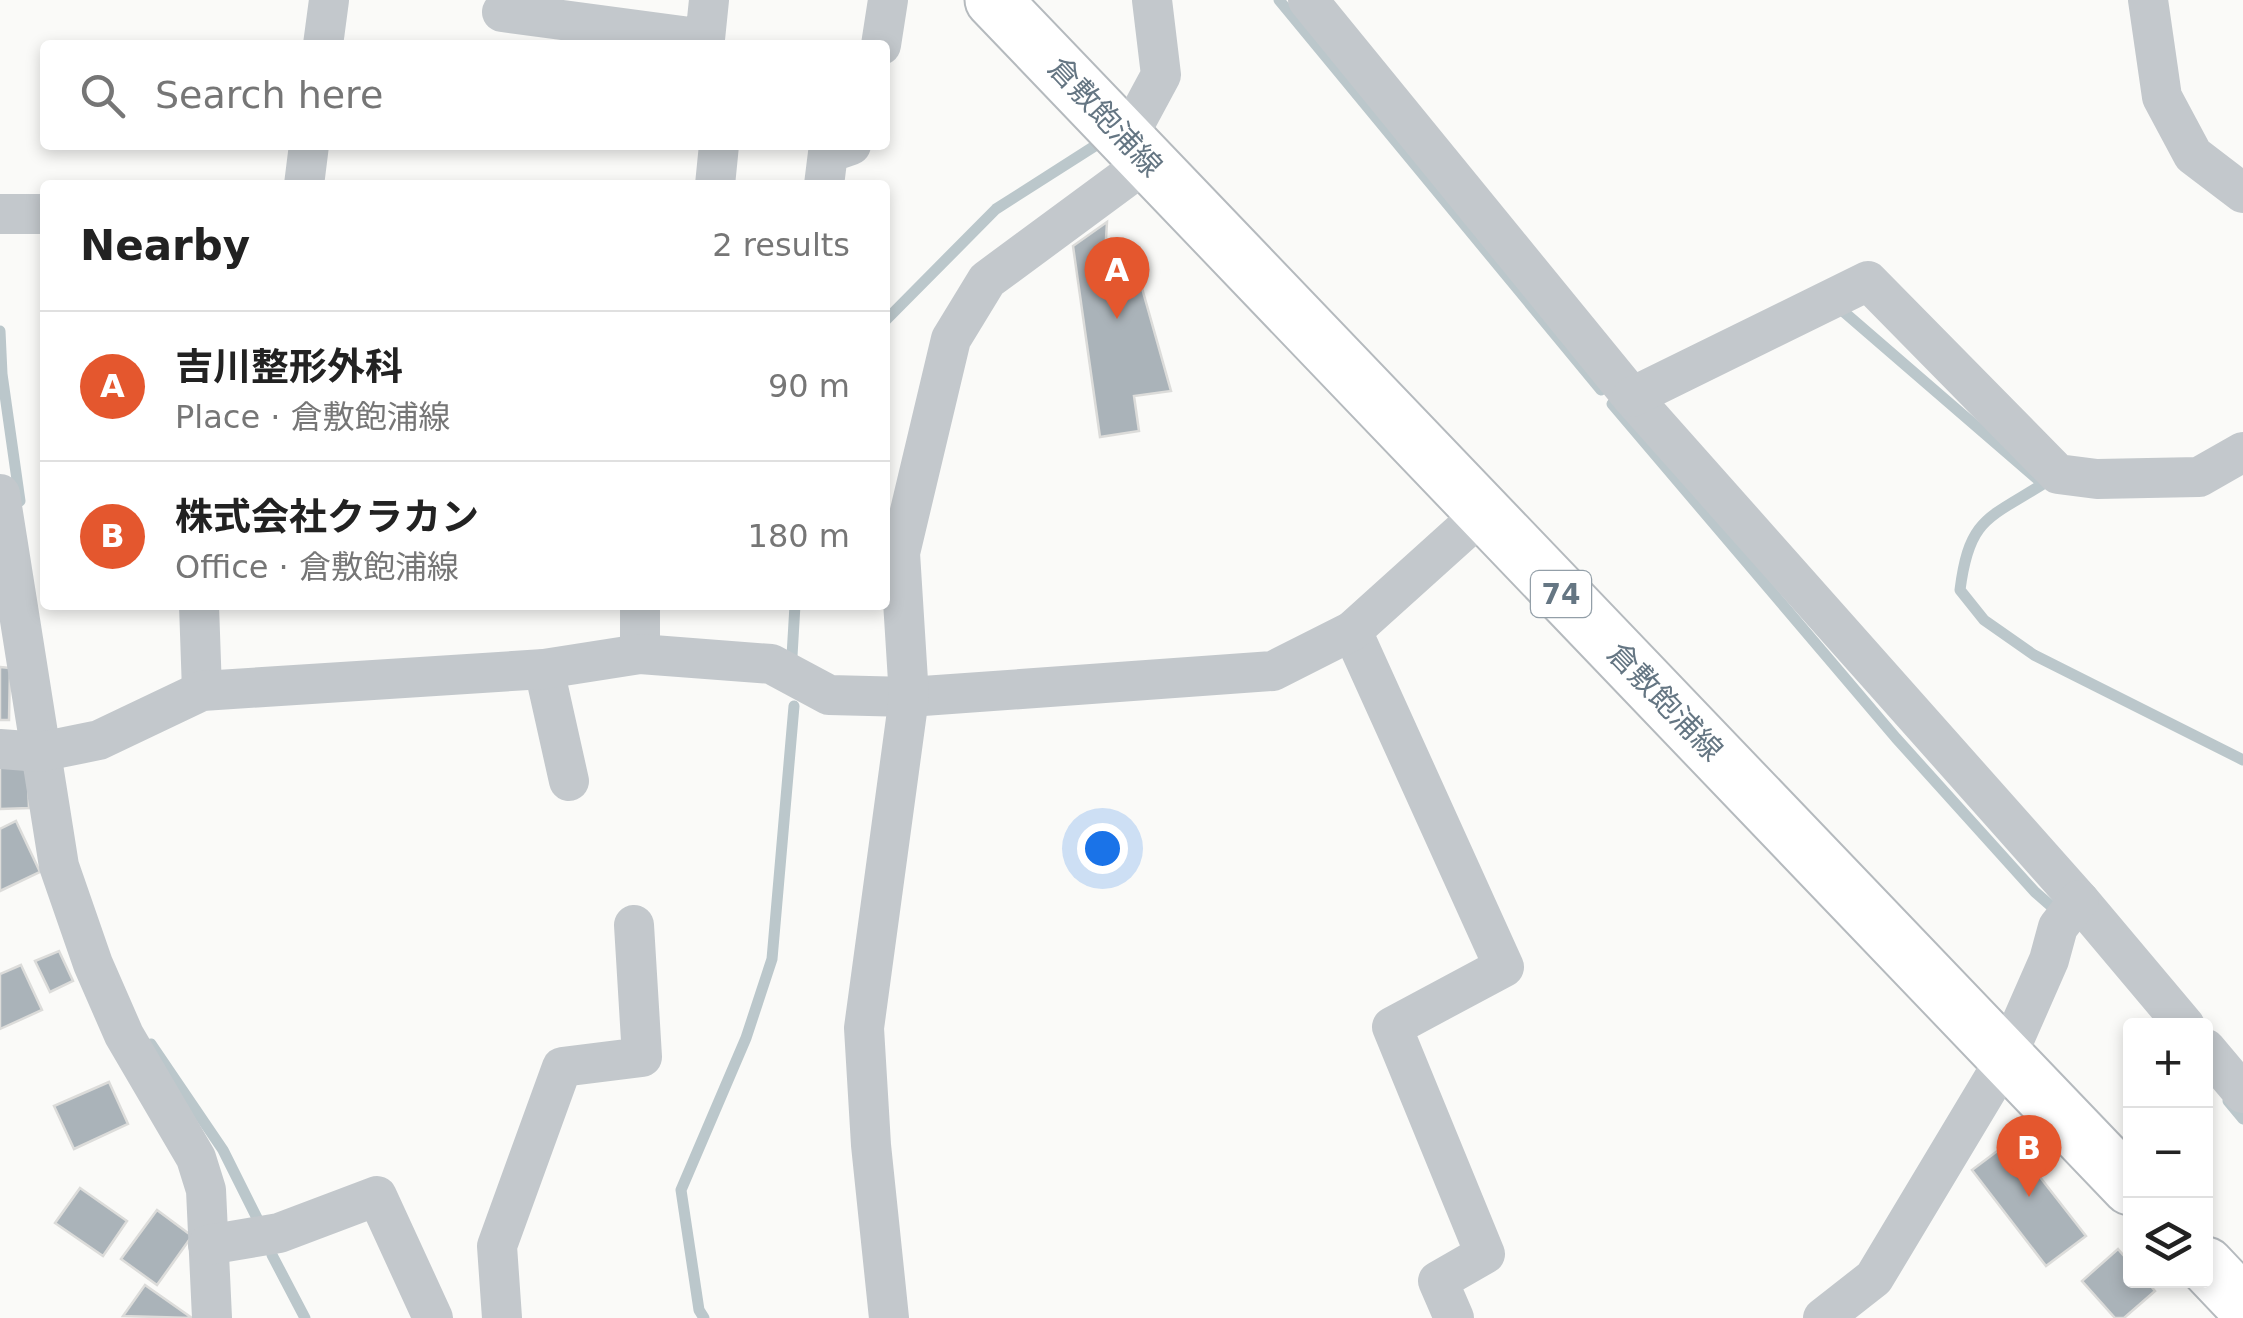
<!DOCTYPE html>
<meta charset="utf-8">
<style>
:root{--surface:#fff;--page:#f2f2f2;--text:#222;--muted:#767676;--line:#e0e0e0;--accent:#e4572e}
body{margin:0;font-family:"DejaVu Sans","Noto Sans JP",sans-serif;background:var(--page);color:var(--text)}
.controls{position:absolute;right:30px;bottom:30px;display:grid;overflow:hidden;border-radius:10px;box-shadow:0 5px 15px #0003}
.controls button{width:90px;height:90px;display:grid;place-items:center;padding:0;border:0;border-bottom:2px solid var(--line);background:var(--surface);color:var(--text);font:50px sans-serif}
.you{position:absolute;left:1102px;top:848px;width:35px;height:35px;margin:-25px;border:8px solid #fff;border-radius:50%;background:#1a73e8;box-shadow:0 0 0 15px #1a73e833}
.badge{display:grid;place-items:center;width:65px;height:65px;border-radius:50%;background:var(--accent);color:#fff;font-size:32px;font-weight:700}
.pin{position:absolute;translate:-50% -82px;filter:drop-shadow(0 2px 5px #0008)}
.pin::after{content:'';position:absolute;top:52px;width:35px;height:30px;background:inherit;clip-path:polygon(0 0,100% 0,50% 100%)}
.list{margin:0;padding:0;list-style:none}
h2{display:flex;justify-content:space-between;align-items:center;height:130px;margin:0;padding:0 40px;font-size:42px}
h2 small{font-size:32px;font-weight:400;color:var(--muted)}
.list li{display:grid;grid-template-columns:65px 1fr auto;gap:30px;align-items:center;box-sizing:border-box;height:150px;padding:0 40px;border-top:2px solid var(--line)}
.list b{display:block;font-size:38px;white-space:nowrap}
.list p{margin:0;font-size:32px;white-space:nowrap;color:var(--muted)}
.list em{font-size:32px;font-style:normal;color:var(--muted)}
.icon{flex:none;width:55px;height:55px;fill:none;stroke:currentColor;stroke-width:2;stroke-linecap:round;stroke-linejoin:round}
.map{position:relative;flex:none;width:2243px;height:1318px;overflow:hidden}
.search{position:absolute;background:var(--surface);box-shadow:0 5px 15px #0003;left:40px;top:40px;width:850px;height:110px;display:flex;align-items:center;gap:25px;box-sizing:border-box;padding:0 35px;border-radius:10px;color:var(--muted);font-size:38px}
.panel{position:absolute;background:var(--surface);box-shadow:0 5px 15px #0003;left:40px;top:180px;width:850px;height:430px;border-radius:10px}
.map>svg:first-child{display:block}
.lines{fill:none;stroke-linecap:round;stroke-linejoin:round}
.stream{stroke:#bbc7cb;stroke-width:11}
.building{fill:#aab3b9;stroke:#dcdcda;stroke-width:2.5}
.primary-casing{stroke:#b5babe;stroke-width:59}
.minor{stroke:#c3c8cc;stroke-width:40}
.primary{stroke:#fff;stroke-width:55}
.labels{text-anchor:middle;stroke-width:10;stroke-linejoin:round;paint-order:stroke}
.shield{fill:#fff;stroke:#939fa8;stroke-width:2.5}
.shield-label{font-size:28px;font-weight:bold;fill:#657683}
.street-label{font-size:30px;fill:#657683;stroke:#fff}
</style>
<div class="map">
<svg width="2243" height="1318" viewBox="0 0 2243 1318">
<rect width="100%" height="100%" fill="#fafaf8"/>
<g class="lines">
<g class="stream">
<polyline points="1279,0 1601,390"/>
<path d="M1837,306L2043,484C1987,519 1969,519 1960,590L1984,620L2034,655L2243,760"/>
<polyline points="885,321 996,209 1101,142"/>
<polyline points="0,331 2,374 20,501"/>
<polyline points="1612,404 1896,738 2035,892 2059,913"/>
<polyline points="792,656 795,605"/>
<polyline points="151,1044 223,1150 257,1218"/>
<polyline points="2228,1101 2243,1119"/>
<polyline points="272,1255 305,1318"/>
<polyline points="704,1318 699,1310 681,1190 746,1038 772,959 794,706"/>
</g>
</g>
<g class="building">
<polygon points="1107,222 1106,239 1129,242 1171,391 1134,396 1139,431 1100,437 1073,246"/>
<polygon points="0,667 10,668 9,720 0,720"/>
<polygon points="27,755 29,808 0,809 0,756"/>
<polygon points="16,821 40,872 0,891 0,829"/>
<polygon points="59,951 73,981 50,992 35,961"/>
<polygon points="21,965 42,1010 0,1029 0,974"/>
<polygon points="109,1082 128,1124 74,1149 54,1106"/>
<polygon points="2028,1128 2052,1160 2036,1172 2086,1236 2046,1266 1972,1170"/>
<polygon points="80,1188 127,1221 103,1256 55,1223"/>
<polygon points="157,1210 192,1236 157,1285 121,1259"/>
<polygon points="2118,1249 2130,1263 2130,1280 2146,1280 2155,1291 2124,1318 2115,1318 2082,1281"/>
<polygon points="145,1285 192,1318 123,1316"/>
</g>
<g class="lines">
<defs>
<g id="primary">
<polyline points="993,0 2130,1187"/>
<polyline points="2206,1265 2243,1304"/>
</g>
</defs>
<use href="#primary" class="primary-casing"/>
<g class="minor">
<polyline points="1308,0 1632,397 2079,900 2185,1026"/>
<polyline points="2148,0 2162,97 2193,155 2243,193"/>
<polyline points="502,12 705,39 709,0"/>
<polyline points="323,45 329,0"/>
<polyline points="881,45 888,0"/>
<polyline points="1126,140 1161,75 1152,0"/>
<polyline points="304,185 309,145"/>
<polyline points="715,185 719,145"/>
<polyline points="824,185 828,153 851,145"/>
<polyline points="0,214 45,214"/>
<polyline points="1632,397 1868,281 2058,474 2097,479 2199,477 2243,452"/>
<polyline points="0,494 59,866 93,964 124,1035 196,1158 206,1190 212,1318"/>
<polyline points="199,605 202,691"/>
<polyline points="640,605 640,654"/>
<polyline points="1352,631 1504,967 1392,1027 1485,1254 1438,1281 1454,1318"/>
<polyline points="544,669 569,781"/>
<polyline points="0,749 40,752 99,740 202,691 544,669 640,654 771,664 829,695 909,697 1273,671 1352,631 1483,513"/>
<polyline points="2206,1049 2243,1093"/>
<polyline points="208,1245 279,1233 377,1196 433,1318"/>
<polyline points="502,1318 497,1246 562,1067 642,1057 634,925"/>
<polyline points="889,1318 871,1145 864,1028 909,697 900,553 951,339 987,280 1147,162"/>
<polyline points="1823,1318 1874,1278 2006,1058 2049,960 2058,927 2079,900"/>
</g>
<use href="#primary" class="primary"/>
</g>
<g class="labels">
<rect class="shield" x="1531" y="571" width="60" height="46" rx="8"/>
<g class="shield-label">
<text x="1561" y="604">74</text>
</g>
<g class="street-label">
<text transform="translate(1105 117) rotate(47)" y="10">倉敷飽浦線</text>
<text transform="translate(1665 702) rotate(46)" y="10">倉敷飽浦線</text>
</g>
</g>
</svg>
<div class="controls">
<button>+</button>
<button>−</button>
<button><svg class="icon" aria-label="layers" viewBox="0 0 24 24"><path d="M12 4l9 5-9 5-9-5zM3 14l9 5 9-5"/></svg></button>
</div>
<div class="you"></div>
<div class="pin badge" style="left:1117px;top:319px">A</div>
<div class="pin badge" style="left:2029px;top:1197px">B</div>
<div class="search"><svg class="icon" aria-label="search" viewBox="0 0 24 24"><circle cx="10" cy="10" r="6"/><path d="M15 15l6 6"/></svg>Search here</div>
<section class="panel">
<h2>Nearby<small>2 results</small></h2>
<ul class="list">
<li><span class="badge">A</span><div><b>吉川整形外科</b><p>Place · 倉敷飽浦線</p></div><em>90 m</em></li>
<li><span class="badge">B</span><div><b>株式会社クラカン</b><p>Office · 倉敷飽浦線</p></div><em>180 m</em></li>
</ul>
</section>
</div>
